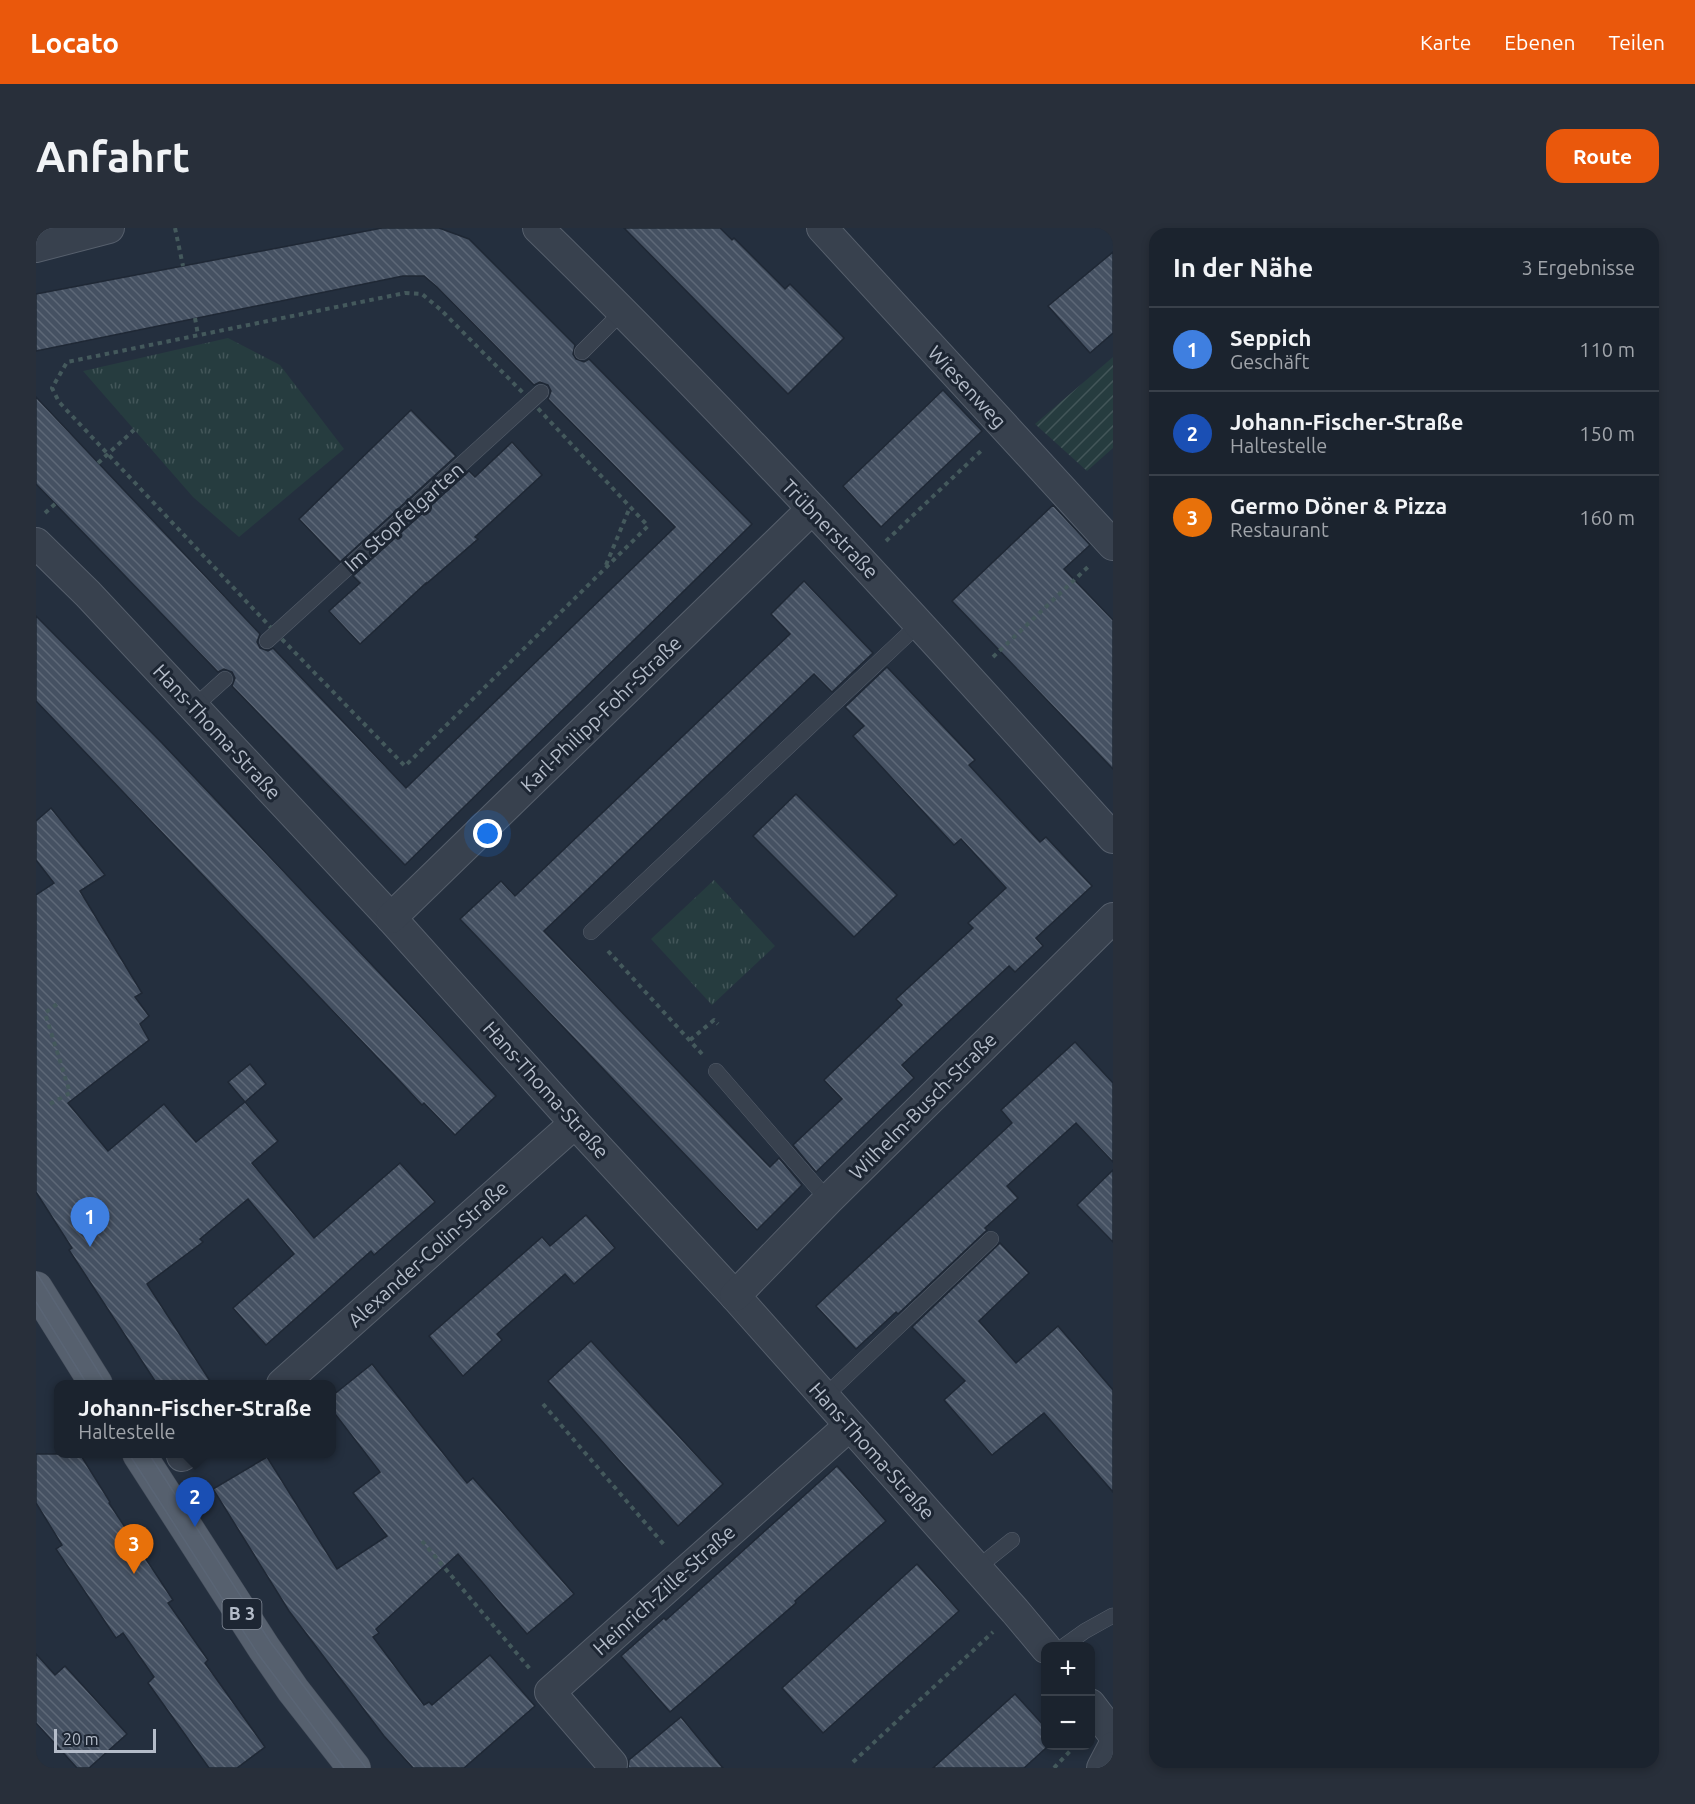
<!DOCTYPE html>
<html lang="de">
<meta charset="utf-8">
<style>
:root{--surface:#1b232e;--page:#282f3a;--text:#f1f3f6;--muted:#a0a4aa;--line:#39404a;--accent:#ea580c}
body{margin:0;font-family:Ubuntu,sans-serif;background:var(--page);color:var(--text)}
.controls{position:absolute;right:18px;bottom:18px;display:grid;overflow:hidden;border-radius:12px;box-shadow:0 3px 9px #0003}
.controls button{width:54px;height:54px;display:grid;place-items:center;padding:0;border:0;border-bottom:2px solid var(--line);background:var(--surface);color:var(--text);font:30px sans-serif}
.scale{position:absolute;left:18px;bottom:15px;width:102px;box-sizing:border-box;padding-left:6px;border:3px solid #b4bcc9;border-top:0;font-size:16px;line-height:21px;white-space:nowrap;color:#b4bcc9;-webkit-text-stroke:4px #1d2633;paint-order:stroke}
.you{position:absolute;left:452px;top:606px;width:21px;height:21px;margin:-15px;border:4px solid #fff;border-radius:50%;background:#1a73e8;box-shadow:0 0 0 9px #1a73e833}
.badge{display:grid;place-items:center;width:39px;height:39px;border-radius:50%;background:var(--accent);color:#fff;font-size:20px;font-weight:700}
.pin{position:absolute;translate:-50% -50px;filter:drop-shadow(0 2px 3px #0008)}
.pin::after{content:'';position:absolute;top:32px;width:21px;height:18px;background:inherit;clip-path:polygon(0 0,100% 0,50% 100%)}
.popup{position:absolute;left:18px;top:1152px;width:282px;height:78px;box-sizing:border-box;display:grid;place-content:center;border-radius:12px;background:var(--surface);filter:drop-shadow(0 2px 4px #0005);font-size:20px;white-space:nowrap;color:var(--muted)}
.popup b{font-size:22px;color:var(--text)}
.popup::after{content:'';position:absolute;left:50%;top:100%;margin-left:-12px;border:12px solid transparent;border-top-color:var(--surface)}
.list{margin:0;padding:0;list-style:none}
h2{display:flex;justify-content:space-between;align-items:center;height:78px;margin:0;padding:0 24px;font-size:26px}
h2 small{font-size:20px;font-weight:400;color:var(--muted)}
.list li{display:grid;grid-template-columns:39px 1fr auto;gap:18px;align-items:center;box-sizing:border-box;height:84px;padding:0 24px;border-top:2px solid var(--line)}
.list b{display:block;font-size:22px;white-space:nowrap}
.list p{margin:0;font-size:20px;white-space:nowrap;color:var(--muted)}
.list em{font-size:20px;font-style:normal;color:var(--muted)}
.map{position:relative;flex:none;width:1077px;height:1540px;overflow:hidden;border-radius:18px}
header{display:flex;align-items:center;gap:36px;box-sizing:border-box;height:84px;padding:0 30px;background:var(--accent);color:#fff}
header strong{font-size:28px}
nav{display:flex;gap:33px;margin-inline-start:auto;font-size:21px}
.intro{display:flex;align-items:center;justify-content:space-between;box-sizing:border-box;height:144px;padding:0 36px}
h1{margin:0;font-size:42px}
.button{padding:15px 27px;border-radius:18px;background:var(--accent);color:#fff;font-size:21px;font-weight:700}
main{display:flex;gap:36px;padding:0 36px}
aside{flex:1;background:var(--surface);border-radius:18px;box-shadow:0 3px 9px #0003}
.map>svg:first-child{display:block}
.park{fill:url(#park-tufts)}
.garden{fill:url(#garden-furrows)}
.building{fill:url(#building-back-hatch);stroke:#1f2835;stroke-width:1.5}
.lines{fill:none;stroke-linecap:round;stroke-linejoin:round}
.lane-casing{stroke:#565f6c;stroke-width:16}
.street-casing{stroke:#565f6c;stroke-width:32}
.primary-casing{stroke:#414a57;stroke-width:34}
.path{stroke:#44595c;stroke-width:4;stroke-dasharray:4.5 4.5;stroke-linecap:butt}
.lane{stroke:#38414e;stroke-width:15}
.street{stroke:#38414e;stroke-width:30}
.primary{stroke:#56606e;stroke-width:33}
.tram{stroke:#5a6575;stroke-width:1.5}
.labels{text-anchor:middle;stroke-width:6;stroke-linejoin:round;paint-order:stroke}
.shield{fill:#1d2633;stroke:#878f9c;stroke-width:1.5}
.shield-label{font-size:18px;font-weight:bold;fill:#b4bcc9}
.street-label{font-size:20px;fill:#b4bcc9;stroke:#1d2633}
</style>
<header>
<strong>Locato</strong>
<nav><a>Karte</a><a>Ebenen</a><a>Teilen</a></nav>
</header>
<div class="intro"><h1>Anfahrt</h1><a class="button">Route</a></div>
<main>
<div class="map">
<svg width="1077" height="1540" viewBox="0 0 1077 1540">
<defs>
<pattern id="park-tufts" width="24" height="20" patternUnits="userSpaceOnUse" patternTransform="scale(1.5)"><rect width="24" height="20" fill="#263c3f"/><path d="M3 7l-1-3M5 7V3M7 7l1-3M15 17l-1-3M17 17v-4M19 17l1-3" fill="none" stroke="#435659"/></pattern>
<pattern id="garden-furrows" width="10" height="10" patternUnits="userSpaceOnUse" patternTransform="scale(1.5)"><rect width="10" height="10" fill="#263c3f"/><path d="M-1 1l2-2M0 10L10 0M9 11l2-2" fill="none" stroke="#435659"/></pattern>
<pattern id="building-back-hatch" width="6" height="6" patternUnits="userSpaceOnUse" patternTransform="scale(1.5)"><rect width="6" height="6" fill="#455162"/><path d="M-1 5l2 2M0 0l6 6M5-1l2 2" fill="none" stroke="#5d6877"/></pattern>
</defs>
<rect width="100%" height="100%" fill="#242f3e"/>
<g class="park">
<polygon points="192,110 244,137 308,221 203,309 157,269 47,143"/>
<polygon points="678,652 739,718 676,777 615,711"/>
</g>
<polygon class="garden" points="1077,129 1077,220 1051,243 999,196"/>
<g class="building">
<polygon points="346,0 403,0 433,11 539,117 537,126 540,131 548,134 553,131 716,296 369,637 196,458 199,450 196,444 188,441 182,444 0,256 0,169 224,406 221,414 224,420 232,423 237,420 370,560 639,299 512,171 515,163 512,157 504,154 498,157 401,59 388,48 367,48 0,123 0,66"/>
<polygon points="588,0 684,0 696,12 698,10 749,61 754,56 808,110 752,166"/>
<polygon points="1077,24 1077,105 1054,125 1012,78"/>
<polygon points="907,162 946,203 845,299 807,258"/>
<polygon points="375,182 420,228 304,334 263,291"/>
<polygon points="476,214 506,247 439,309 442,311 390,356 390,355 324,416 293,383 324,355 317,348 433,243 439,249"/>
<polygon points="1017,277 1054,317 1028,341 1077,392 1077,541 916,373"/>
<polygon points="768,353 837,425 796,464 778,446 508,703 734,939 743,930 766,957 721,1002 424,691 465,653 479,668 754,406 735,386"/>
<polygon points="0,388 126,515 460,868 419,907 388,875 386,877 360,849 0,473"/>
<polygon points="851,439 939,532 933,537 1004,614 1010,609 1056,658 1000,710 1007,718 979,744 973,738 866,837 878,850 780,944 757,917 806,871 788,852 866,777 860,771 937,700 932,695 970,660 925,611 918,617 817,508 828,498 809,479"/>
<polygon points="760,566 861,667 818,709 717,608"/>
<polygon points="15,580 69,647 44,663 106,765 99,769 113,788 104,796 113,812 32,875 72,923 128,876 160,914 209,874 242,913 216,935 278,1010 364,935 399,974 338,1027 335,1023 230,1117 197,1080 258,1026 212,971 164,1011 167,1014 111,1056 176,1156 121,1156 33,1022 36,1020 0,964 0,667 18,655 0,632 0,593"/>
<polygon points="1039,814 1077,855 1077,934 1040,895 971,958 982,970 949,1000 951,1002 862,1086 860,1084 820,1121 780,1078 976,895 965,882"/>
<polygon points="214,836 230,856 209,874 192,854"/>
<polygon points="1077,942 1077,1014 1041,977"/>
<polygon points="550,987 579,1020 538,1056 529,1046 461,1106 466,1112 427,1148 393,1108 506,1009 514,1018"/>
<polygon points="964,1015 993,1045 943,1093 980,1135 1022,1098 1077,1162 1077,1264 1008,1185 956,1227 908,1172 929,1153 876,1099"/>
<polygon points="555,1113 687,1256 642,1298 512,1153"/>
<polygon points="336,1136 431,1255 437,1250 538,1366 491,1406 422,1326 340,1401 343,1405 337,1409 388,1477 393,1474 396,1477 454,1427 499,1478 428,1540 377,1540 348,1508 253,1383 177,1261 231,1229 301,1341 351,1308 317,1265 344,1244 296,1182 296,1168"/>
<polygon points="0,1226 44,1226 74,1274 73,1275 137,1372 132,1375 172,1432 169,1435 229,1519 201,1540 173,1540 112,1455 118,1449 87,1405 80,1410 20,1321 26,1317 0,1275"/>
<polygon points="801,1238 850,1293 759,1373 760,1375 634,1484 585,1428 628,1390 630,1392"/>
<polygon points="881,1336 923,1383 787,1505 746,1460"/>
<polygon points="0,1426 19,1447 29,1438 91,1506 53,1540 41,1540 0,1495"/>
<polygon points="979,1466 1010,1500 1010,1520 988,1540 897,1540"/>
<polygon points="645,1489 687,1540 592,1540 593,1532"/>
</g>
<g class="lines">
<defs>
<g id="lane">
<polyline points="546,124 587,83"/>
<polyline points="231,413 505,164"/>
<polyline points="158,479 189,451"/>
<polyline points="555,704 884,395"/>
<polyline points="680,843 792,972"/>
<polyline points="788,1169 955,1011"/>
<polyline points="941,1340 976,1312"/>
<polyline points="1028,1418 1049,1403 1076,1388 1077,1389"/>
</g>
<g id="street">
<path d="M502,0C702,195 890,402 1077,610"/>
<polyline points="786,0 1077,317"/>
<polyline points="0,19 73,0"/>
<polyline points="0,315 52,366 355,690 539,895 699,1068 979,1383 1010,1420"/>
<polyline points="355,690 776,281"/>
<polyline points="699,1068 792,972 1077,690"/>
<polyline points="246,1156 539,895"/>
<polyline points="146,1228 149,1226"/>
<polyline points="1054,1476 1077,1506"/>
<polyline points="576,1536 514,1464 813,1198"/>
<polyline points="1066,1540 1077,1519"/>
</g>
<g id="primary">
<polyline points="0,1060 60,1156"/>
<polyline points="103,1226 228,1420 257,1462 318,1540"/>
</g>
</defs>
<use href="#lane" class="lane-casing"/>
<use href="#street" class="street-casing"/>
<use href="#primary" class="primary-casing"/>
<g class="path">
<polyline points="139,0 147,38"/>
<polygon points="369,65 386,66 405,82 495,173 612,298 369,538 240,405 23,174 16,160 31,134"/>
<polyline points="159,90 162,107"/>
<polyline points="62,235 98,202"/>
<polyline points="9,285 19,276"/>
<polyline points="850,313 947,221"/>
<polyline points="570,337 594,279"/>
<polyline points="957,429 1054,337"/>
<polyline points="572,723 666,826"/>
<polyline points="654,812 678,792 682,796"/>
<polyline points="14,876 34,865 9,785 21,776"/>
<polyline points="507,1176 630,1319"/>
<polyline points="386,1313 494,1441"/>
<polyline points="817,1534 957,1404"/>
<polyline points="1018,1540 1037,1520"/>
</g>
<use href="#lane" class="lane"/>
<use href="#street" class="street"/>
<use href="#primary" class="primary"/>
<g class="tram">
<polyline points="0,1044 70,1156"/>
<polyline points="0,1074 51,1156"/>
<polyline points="93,1226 222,1426 308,1540"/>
<polyline points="113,1226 235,1415 330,1540"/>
</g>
</g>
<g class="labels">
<rect class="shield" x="186.5" y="1371" width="39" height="30" rx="4.5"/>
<g class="shield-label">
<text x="206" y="1392">B 3</text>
</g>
<g class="street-label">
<text transform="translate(931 159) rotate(47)" y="7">Wiesenweg</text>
<text transform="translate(368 289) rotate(-42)" y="7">Im Stopfelgarten</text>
<text transform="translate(794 301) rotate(46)" y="7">Trübnerstraße</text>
<text transform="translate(565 486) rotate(-44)" y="7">Karl-Philipp-Fohr-Straße</text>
<text transform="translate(181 504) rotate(47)" y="7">Hans-Thoma-Straße</text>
<text transform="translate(510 862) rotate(48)" y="7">Hans-Thoma-Straße</text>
<text transform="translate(887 878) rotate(-45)" y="7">Wilhelm-Busch-Straße</text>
<text transform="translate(392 1026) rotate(-42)" y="7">Alexander-Colin-Straße</text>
<text transform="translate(836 1223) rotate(48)" y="7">Hans-Thoma-Straße</text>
<text transform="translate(628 1362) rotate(-42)" y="7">Heinrich-Zille-Straße</text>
</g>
</g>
</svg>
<div class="controls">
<button>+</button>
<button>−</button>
</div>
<div class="scale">20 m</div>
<div class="you"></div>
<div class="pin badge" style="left:54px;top:1019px;background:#3f7fe0">1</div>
<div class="pin badge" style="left:159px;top:1299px;background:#1a4fb4">2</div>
<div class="popup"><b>Johann-Fischer-Straße</b>Haltestelle</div>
<div class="pin badge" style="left:98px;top:1346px;background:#e8710a">3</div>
</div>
<aside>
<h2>In der Nähe<small>3 Ergebnisse</small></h2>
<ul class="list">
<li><span class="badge" style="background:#3f7fe0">1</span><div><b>Seppich</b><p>Geschäft</p></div><em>110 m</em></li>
<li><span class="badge" style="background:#1a4fb4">2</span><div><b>Johann-Fischer-Straße</b><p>Haltestelle</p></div><em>150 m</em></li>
<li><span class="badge" style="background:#e8710a">3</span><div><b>Germo Döner &amp; Pizza</b><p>Restaurant</p></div><em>160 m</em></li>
</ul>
</aside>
</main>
